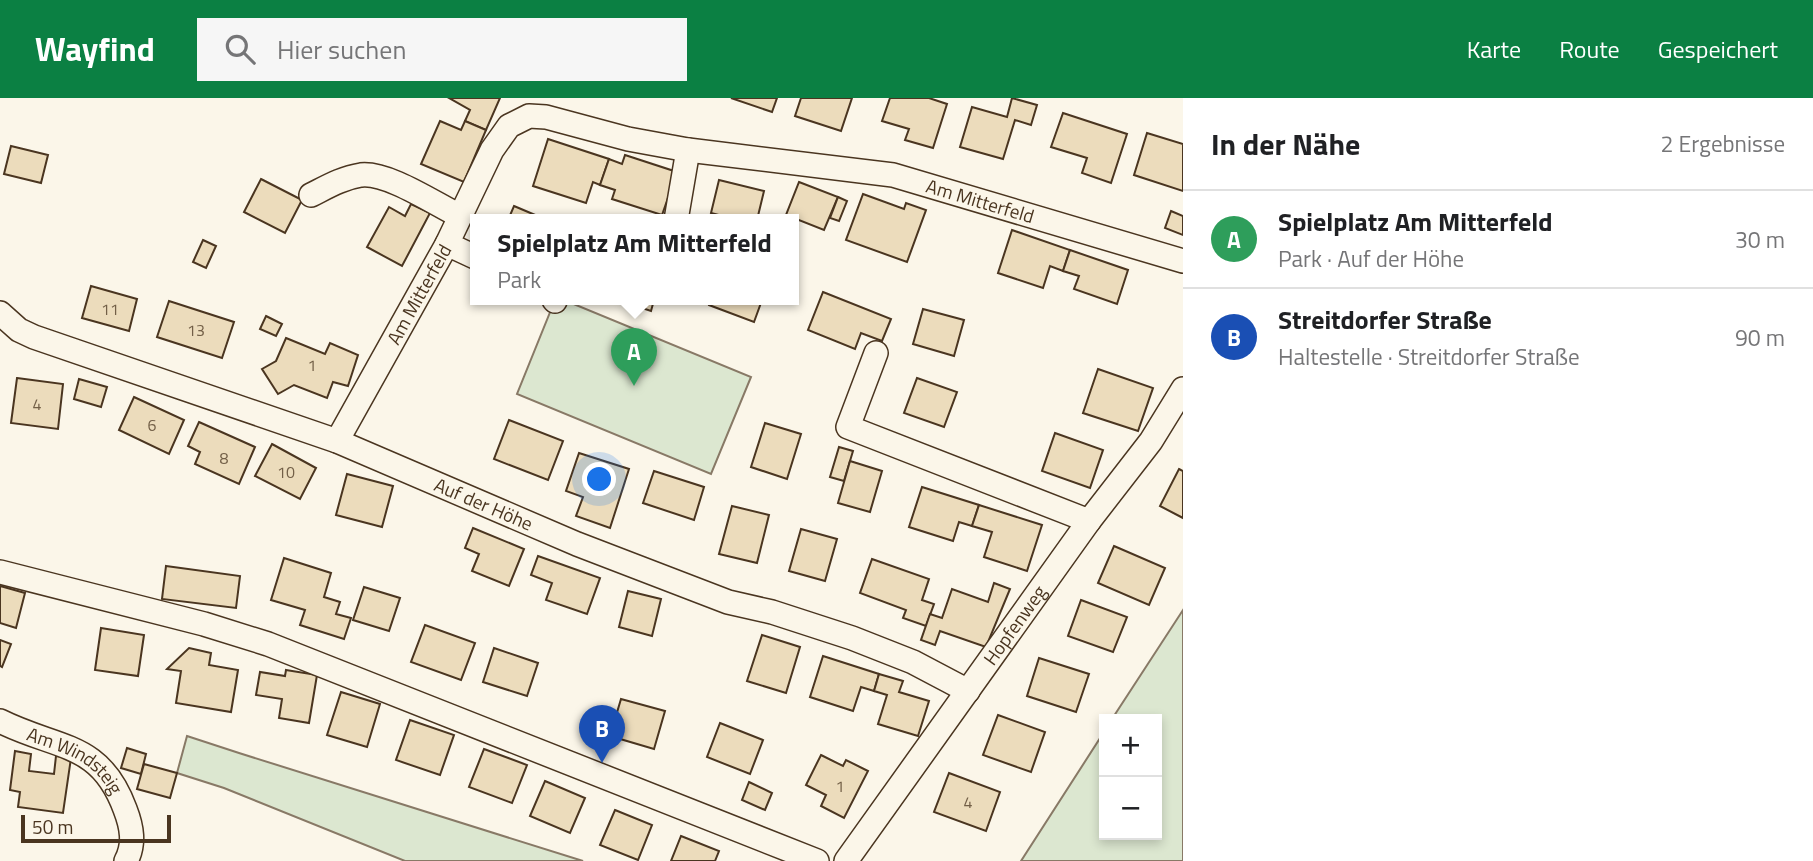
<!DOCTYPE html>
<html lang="de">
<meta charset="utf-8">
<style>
:root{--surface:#fff;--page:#f6f6f6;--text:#202124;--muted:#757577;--line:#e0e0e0;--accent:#0b8043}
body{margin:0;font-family:"Titillium Web",sans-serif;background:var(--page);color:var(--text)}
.controls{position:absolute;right:21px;bottom:21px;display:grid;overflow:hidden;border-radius:0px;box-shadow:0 4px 10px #0003}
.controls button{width:63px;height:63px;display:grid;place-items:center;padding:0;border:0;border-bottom:2px solid var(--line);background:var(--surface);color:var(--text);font:35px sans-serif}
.scale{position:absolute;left:21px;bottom:18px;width:150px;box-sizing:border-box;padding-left:7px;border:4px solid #4a3520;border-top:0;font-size:19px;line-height:24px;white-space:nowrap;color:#4a3520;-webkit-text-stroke:5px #fbf6e9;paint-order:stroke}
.you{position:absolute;left:600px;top:382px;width:24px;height:24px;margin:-18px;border:5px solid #fff;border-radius:50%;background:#1a73e8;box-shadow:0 0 0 10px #1a73e833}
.badge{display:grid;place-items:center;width:46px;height:46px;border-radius:50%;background:var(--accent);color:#fff;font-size:23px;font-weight:700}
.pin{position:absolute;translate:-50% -58px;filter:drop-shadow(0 2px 4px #0008)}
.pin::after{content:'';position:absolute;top:37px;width:24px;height:21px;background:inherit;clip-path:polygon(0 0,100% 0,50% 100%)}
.popup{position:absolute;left:470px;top:116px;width:329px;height:91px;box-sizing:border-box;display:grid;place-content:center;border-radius:0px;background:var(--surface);filter:drop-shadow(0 2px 5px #0005);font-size:23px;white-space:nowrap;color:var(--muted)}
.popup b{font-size:26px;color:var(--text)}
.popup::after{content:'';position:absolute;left:50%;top:100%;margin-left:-14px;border:14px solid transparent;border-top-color:var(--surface)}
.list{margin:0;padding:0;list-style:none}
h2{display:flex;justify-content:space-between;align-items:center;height:91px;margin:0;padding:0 28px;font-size:30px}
h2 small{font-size:23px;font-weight:400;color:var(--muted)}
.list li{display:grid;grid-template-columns:46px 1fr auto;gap:21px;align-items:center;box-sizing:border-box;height:98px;padding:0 28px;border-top:2px solid var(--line)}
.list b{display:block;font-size:26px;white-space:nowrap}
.list p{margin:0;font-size:23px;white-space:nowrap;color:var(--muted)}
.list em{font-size:23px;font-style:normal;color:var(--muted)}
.icon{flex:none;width:38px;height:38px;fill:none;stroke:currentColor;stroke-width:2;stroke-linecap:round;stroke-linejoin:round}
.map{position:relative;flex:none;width:1183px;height:763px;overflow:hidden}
header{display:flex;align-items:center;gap:42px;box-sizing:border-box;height:98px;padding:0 35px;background:var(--accent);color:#fff}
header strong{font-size:33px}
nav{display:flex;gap:38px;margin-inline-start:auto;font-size:24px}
.search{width:490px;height:63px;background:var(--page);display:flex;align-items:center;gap:18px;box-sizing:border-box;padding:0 24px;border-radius:0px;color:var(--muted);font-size:26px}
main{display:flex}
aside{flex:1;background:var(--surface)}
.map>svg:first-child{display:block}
.green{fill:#dce7d0;stroke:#887966;stroke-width:2}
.building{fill:#ecdcbc;stroke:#4a3520;stroke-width:2}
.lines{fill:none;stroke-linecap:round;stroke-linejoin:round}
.minor-casing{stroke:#4a3520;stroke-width:26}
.minor{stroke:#fbf6e9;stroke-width:23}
.labels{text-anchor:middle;stroke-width:5;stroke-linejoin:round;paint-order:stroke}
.number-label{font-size:16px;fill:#725f47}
.street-label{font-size:19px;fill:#4a3520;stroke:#fbf6e9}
</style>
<header>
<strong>Wayfind</strong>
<div class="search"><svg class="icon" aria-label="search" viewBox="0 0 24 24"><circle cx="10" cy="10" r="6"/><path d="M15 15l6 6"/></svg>Hier suchen</div>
<nav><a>Karte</a><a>Route</a><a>Gespeichert</a></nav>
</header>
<main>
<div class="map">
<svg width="1183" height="763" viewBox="0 0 1183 763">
<rect width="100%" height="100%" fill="#fbf6e9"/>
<g class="green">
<polygon points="555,202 564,202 751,279 711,376 517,296"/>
<polygon points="1183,512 1183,763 1021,763 1104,634 1104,737 1157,737 1157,621 1112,621"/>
<polygon points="187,638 239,655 583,763 405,763 224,690 177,675"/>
</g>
<g class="building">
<polygon points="449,0 500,0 486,32 465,23 470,12"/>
<polygon points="731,0 777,0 772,14"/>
<polygon points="801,0 852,0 841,33 795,18"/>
<polygon points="890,0 929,0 947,6 933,50 905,42 909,31 882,23"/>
<polygon points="1012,0 1037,7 1031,27 1015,22 1003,61 960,49 972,9 1007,19"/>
<polygon points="1063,15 1127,36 1111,85 1082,75 1087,60 1051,49"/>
<polygon points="440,23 461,32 465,23 486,32 464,84 421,66"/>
<polygon points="1147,35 1183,46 1183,93 1134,77"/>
<polygon points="548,41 609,61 600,87 593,84 586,105 533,88"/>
<polygon points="11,48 48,57 41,85 4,76"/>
<polygon points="625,57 677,74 662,117 612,101 615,92 600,87 609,61 622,66"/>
<polygon points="261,81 302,102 285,135 244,114"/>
<polygon points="719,82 764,93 757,122 738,122 711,115"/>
<polygon points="799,84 838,99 824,132 786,117"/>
<polygon points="863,96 904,111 906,105 926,112 907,164 846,142"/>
<polygon points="838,99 847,103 839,123 830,120"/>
<polygon points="411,106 430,115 402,168 367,149 389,109 405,118"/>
<polygon points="514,108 547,122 508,122"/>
<polygon points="1171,113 1183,118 1183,137 1165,130"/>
<polygon points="1012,132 1070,152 1063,173 1050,168 1043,190 998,175"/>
<polygon points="203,142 216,148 206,170 193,164"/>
<polygon points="1070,152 1128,172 1117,206 1074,191 1079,178 1063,173"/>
<polygon points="91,188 137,201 129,233 82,220"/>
<polygon points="823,194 891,221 882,243 861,235 855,251 808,232"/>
<polygon points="618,202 654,202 651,213"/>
<polygon points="710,202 762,202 754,224 709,207"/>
<polygon points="169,203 234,224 222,260 157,239"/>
<polygon points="923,211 964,222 954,258 913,246"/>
<polygon points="266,218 282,226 276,238 260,231"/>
<polygon points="286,240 325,256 330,245 358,257 348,288 333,284 327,300 294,287 278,296 262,271 276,263"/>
<polygon points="1098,271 1153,290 1138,333 1083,315"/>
<polygon points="17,280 63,286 58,331 11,325"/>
<polygon points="917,280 957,294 944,329 904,315"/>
<polygon points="79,281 107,289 101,309 74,301"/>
<polygon points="134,299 184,322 169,356 119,332"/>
<polygon points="509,322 563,343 548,382 494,361"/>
<polygon points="199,324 255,349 239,386 195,366 200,354 188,348"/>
<polygon points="765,325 801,336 787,381 751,369"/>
<polygon points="1055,335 1103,352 1090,390 1042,373"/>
<polygon points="272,346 316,370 300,401 255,378"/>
<polygon points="839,349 853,353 844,383 830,379"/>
<polygon points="579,355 629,371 610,430 576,418 583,399 566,393"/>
<polygon points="850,363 882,373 870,414 838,405"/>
<polygon points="1179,371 1183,373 1183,420 1160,408"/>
<polygon points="654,373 704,389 694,422 643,405"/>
<polygon points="347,376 393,388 382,429 336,417"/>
<polygon points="922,389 979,407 972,428 959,424 953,443 909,429"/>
<polygon points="979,407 1042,427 1027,473 984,459 992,434 972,428"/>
<polygon points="732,408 769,417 757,465 719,456"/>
<polygon points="473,430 524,451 509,488 472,473 479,456 465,450"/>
<polygon points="801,431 837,441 825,483 789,473"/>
<polygon points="1114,448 1165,470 1149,507 1098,485"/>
<polygon points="538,458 600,480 587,516 546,502 552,485 531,477"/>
<polygon points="284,460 331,475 324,499 340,504 336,516 351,520 344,541 300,527 305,512 271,502"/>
<polygon points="872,461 929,481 922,502 934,506 926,528 903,520 906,512 860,495"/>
<polygon points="166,468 240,478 236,510 162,501"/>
<polygon points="994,485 1010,491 986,549 940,533 935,547 921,542 930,516 942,520 952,491 988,504"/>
<polygon points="0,488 25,495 16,530 0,525"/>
<polygon points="364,489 400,500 389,533 353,522"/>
<polygon points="628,493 661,501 652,538 619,529"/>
<polygon points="1081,502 1127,519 1113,554 1068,538"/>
<polygon points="425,527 475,545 461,582 411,564"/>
<polygon points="101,530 144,537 138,578 95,572"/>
<polygon points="762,537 800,549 786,595 747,583"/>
<polygon points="0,542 11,546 2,569 0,568"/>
<polygon points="189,550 211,555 209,567 238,572 231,614 176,605 181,573 167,571"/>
<polygon points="494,550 538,565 527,598 483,584"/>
<polygon points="823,558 879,576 874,593 861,589 853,613 810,599"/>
<polygon points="1039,560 1089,576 1076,614 1027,598"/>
<polygon points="286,572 317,577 309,625 279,620 282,601 256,597 260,574 285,578"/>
<polygon points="879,576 903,583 899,594 929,603 918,638 878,626 887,597 874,593"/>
<polygon points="341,594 380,606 367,649 327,637"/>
<polygon points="621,601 665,613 654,651 610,638"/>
<polygon points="998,617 1045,634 1031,674 983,657"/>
<polygon points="410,622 454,637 440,677 396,662"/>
<polygon points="720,625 763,642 750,676 707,659"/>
<polygon points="127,650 146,656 141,676 121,670"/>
<polygon points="484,651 527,667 512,705 469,689"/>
<polygon points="15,653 31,656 29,673 54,676 56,658 71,660 63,715 18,709 20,694 10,692"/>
<polygon points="821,657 843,668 846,662 868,673 844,720 821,708 826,697 806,687"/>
<polygon points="144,666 177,675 170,700 137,691"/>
<polygon points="949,675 1000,694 986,733 934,714"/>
<polygon points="545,683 585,700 570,735 530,718"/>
<polygon points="749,684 772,695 765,712 742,702"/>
<polygon points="615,712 652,727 638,762 600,747"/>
<polygon points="681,738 719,753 715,763 671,763"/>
</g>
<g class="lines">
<defs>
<g id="minor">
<path d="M311,97C327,89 342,80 361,77C388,74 435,106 460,118"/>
<polyline points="676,122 688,52"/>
<polyline points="447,146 475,159"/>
<polyline points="554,202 555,203"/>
<path id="s1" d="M0,215L19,232L34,239L337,343L577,446L728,504L772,514L852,540L913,564L968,593"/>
<polyline points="876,255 848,329 1089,423"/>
<path id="s2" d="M337,343L447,146L492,52L509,28L529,18L546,19L628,41L688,52L893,77L1183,163"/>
<polyline points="0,474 204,526 268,546 817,763"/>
<path id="s3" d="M0,623C58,652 100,643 125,711C132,729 135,746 126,763"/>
<path id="s4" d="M846,763L1089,423L1151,343L1183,291"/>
</g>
</defs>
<use href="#minor" class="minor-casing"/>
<use href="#minor" class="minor"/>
</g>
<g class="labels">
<g class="number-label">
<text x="110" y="217">11</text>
<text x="196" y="238">13</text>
<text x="312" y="273">1</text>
<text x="37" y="312">4</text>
<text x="152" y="333">6</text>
<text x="224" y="366">8</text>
<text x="286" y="380">10</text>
<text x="840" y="694">1</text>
<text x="968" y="710">4</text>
</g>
<g class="street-label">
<text dy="7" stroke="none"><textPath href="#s2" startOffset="842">Am Mitterfeld</textPath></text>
<text dy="7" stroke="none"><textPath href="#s2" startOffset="168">Am Mitterfeld</textPath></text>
<text dy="7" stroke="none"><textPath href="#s1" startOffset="522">Auf der Höhe</textPath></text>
<text dy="7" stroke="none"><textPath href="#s4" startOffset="290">Hopfenweg</textPath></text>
<text dy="7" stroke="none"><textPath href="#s3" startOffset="86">Am Windsteig</textPath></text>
</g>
</g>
</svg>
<div class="controls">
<button>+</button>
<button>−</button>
</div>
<div class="scale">50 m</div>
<div class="you"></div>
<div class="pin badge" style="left:634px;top:288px;background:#2e9e5b">A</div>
<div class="popup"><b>Spielplatz Am Mitterfeld</b>Park</div>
<div class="pin badge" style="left:602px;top:665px;background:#1a4fb4">B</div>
</div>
<aside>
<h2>In der Nähe<small>2 Ergebnisse</small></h2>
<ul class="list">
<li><span class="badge" style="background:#2e9e5b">A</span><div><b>Spielplatz Am Mitterfeld</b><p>Park · Auf der Höhe</p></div><em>30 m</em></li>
<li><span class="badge" style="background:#1a4fb4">B</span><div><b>Streitdorfer Straße</b><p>Haltestelle · Streitdorfer Straße</p></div><em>90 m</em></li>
</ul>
</aside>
</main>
